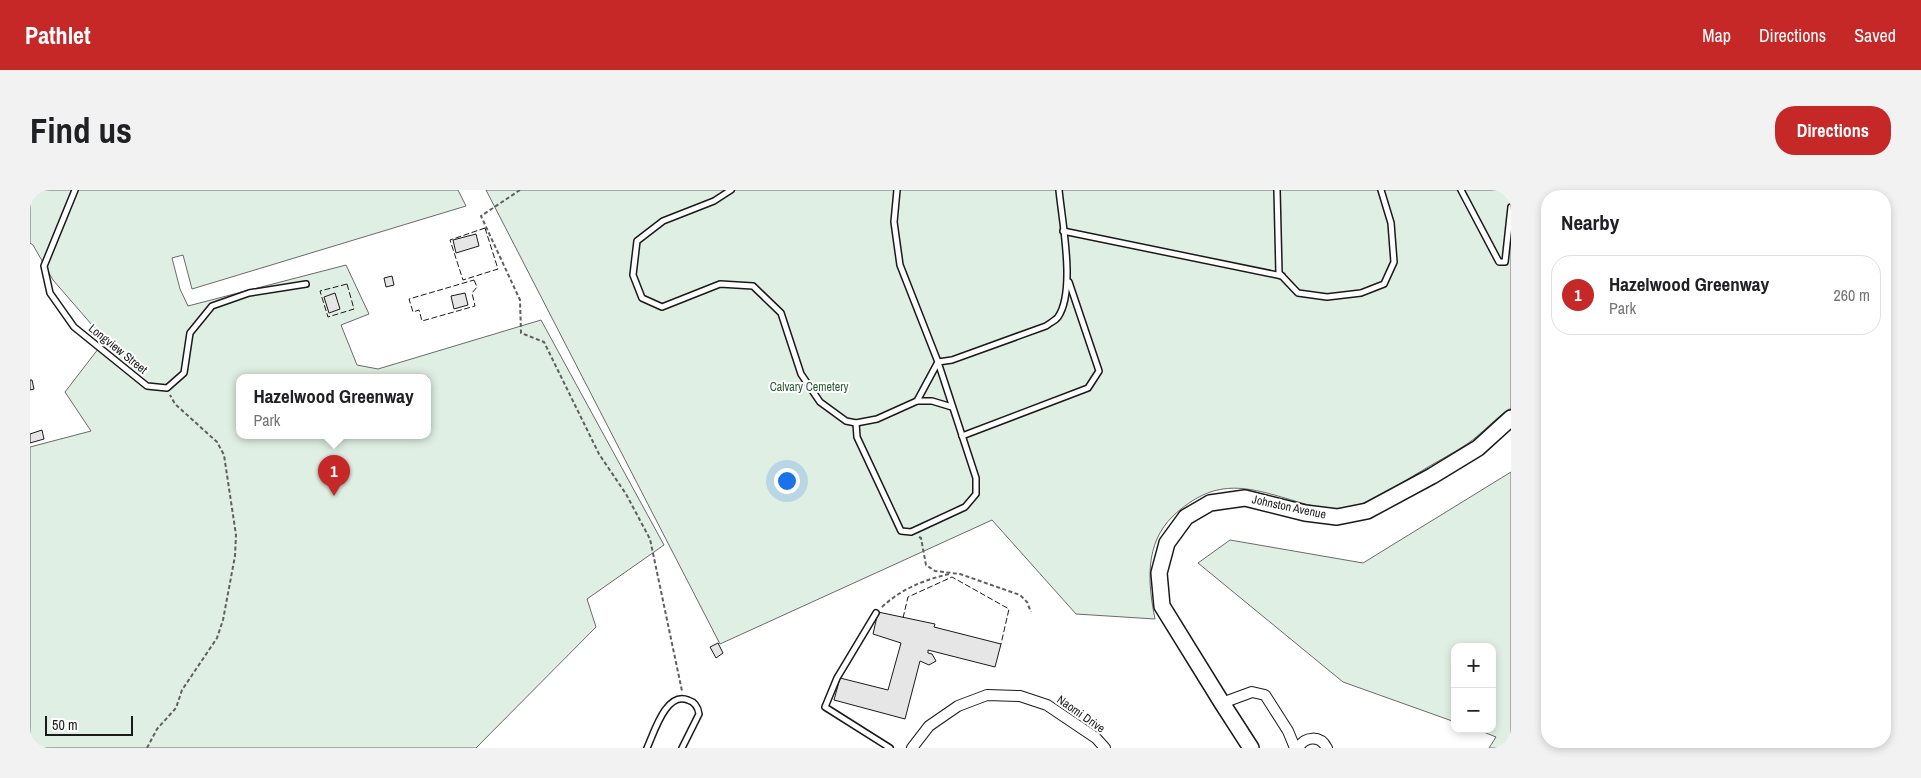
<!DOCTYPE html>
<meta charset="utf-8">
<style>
:root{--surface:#fff;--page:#f2f2f2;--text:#202124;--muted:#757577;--line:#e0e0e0;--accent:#c62828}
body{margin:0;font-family:"Archivo Narrow",sans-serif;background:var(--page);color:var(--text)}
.controls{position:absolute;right:15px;bottom:15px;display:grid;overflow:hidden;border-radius:10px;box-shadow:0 2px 8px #0003}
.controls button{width:45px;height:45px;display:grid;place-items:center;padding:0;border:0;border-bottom:1px solid var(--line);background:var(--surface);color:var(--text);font:25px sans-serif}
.scale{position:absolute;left:15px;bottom:12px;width:88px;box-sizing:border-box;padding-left:5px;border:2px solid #1a1a1a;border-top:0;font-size:14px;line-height:18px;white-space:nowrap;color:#1a1a1a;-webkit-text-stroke:4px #fff;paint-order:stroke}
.you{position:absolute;left:756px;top:290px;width:18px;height:18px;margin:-12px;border:4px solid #fff;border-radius:50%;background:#1a73e8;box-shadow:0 0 0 8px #1a73e833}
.badge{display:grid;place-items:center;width:32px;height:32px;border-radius:50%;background:var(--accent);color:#fff;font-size:16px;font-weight:700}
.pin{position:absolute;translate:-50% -41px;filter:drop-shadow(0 1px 2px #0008)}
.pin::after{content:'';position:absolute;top:26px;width:18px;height:15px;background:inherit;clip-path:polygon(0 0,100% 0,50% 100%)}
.popup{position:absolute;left:206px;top:184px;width:195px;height:65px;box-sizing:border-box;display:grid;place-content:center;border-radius:10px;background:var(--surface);filter:drop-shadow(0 1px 4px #0005);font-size:16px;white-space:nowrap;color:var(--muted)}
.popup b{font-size:19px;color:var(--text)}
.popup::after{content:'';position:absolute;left:50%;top:100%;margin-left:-10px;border:10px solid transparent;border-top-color:var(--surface)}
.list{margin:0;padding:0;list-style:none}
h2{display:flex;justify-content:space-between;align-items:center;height:65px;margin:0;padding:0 20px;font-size:21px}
h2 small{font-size:16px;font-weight:400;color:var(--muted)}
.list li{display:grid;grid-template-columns:32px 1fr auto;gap:15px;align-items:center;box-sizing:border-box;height:80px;margin:0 10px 10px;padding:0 10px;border:1px solid var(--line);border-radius:20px}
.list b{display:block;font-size:19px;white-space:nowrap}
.list p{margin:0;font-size:16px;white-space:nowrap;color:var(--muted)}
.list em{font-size:16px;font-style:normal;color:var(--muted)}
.map{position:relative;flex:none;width:1481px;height:558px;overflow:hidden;border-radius:20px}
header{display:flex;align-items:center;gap:30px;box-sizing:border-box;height:70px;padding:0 25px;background:var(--accent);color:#fff}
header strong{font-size:24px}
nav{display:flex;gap:28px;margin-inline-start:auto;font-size:18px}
.intro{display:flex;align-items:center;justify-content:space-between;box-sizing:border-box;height:120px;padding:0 30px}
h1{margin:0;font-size:35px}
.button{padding:12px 22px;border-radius:20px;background:var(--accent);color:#fff;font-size:18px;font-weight:700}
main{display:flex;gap:30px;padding:0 30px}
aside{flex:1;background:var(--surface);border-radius:20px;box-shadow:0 2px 8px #0003}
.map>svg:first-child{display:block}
.green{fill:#e0efe3;stroke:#6a6a6a;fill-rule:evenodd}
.building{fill:#e6e6e6;stroke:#1a1a1a}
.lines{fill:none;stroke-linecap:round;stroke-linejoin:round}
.lane-casing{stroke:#1a1a1a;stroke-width:8}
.street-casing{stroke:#1a1a1a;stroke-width:12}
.secondary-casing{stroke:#1a1a1a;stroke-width:18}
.path{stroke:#5f5f5f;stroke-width:2;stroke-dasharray:4 2.5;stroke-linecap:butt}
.lane{stroke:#fff;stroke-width:5}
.street{stroke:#fff;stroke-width:10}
.secondary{stroke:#fff;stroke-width:15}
.fence{stroke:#1a1a1a;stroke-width:1;stroke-dasharray:6 2.5;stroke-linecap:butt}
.labels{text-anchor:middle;stroke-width:4;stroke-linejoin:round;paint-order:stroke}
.street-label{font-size:12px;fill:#1a1a1a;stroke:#fff}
.park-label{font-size:12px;fill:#2b5a34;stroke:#fff}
</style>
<header>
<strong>Pathlet</strong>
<nav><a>Map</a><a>Directions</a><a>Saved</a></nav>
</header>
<div class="intro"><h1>Find us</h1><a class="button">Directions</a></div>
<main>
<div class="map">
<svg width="1481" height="558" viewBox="0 0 1481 558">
<rect width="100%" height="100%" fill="#fff"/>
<g class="green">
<path d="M0,0H428L436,16L162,99L153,65L142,68L150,99L158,116L316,75L339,124L311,135L327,175L348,179L511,130L634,355L557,409L566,437L446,558H0V257L61,241L35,202L75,150L23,90L3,55L0,53ZM210,187H398V245H210Z"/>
<path d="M456,0H1481V218C1465,228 1453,243 1437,254C1422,264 1404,273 1388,283C1368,295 1348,309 1325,316C1305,322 1284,317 1265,311C1215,296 1185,287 1143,326C1114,354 1118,394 1125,429L1046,424L962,330L690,454Z"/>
<polygon points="1481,282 1481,558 1459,558 1466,547 1446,539 1462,539 1462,457 1425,457 1425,532 1313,492 1168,373 1200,350 1333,373"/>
</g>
<g class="building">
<polygon points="446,44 449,56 426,63 423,50"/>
<polygon points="362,86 364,95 356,97 354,88"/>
<polygon points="305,103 310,119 299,123 294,107"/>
<polygon points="435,103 438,115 424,119 421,106"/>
<polygon points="0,190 2,190 4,199 0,200"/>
<polygon points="12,240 14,249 0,253 0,244"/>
<polygon points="848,422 905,434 904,437 971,454 965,477 898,460 898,463 902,464 906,471 899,475 890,471 875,529 804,510 810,488 858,500 871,453 843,444"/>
<polygon points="688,453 693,463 686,468 680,457"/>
</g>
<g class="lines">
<defs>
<g id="lane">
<polyline points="45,0 14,76 20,103 44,137 117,196 137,198 154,183 160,143 182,116 219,103 276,94"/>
<polyline points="701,0 684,11 633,31 607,51 603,85 612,108 632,117 690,94 723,96 751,123 771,184 790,212 816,231 826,233 847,229 887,211 908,172 870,75 864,32 867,0"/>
<polyline points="1247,0 1249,83 1268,103 1297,107 1331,103 1354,94 1364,72 1361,33 1351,0"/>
<polyline points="1431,0 1469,72 1475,72 1481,17"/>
<polyline points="1033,41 1252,86"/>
<polyline points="887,211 902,211 922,217"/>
<path d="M826,233L827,247L871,341L881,342L935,317L946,304V288L908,172L922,170L1016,136C1020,133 1026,130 1028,127C1046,101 1032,31 1029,0"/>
<polyline points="932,246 1058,198 1069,181 1039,92"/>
<polyline points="846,423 807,488 795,517 860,558"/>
<path d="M617,558C624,543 636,501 658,510C665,512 668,517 669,524L652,558"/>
</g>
<g id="street">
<polyline points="1192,513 1222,502 1235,505 1258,541 1265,558"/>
<polyline points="882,558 899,536 928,516 957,505 990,506 1017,515 1066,548 1075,558"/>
<path d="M1268,558C1275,546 1290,545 1297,558"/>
</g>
<polyline id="secondary" points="1221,558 1192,513 1132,416 1129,383 1137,353 1156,327 1180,313 1215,308 1275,323 1307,327 1337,321 1402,286 1448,258 1481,228"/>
</defs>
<use href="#lane" class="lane-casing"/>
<use href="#street" class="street-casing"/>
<use href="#secondary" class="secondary-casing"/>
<g class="path">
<polyline points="490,0 451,26 490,110 491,143 514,152 569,264 596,304 620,349 652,501"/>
<polyline points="889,347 891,348 896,375 905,381 930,384 990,405 997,412 1001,422"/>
<path d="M852,417C871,399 894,390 919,384"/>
<polyline points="117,558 127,539 146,518 152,500 187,448 193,430 205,366 206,345 194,265 187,252 145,214 140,205"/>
</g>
<use href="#lane" class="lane"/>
<use href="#street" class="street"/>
<use href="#secondary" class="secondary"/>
<g class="fence">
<polygon points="455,38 468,79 433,90 420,50"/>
<polygon points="444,90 447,97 442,103 445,116 392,131 389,120 383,122 379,109"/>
<polygon points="317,94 324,119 298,127 290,101"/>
<polyline points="873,428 878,407 922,387 979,419 971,454"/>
</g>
</g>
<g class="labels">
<g class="street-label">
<text transform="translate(88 159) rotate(39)" y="4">Longview Street</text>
<text transform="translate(1259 317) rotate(12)" y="4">Johnston Avenue</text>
<text transform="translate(1051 524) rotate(35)" y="4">Naomi Drive</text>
</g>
<g class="park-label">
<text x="779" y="201">Calvary Cemetery</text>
</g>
</g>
</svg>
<div class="controls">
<button>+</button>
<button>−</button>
</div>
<div class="scale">50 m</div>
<div class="you"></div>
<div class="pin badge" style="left:304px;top:306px">1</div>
<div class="popup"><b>Hazelwood Greenway</b>Park</div>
</div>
<aside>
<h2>Nearby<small></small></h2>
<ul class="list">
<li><span class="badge">1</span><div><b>Hazelwood Greenway</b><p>Park</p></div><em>260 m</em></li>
</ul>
</aside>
</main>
